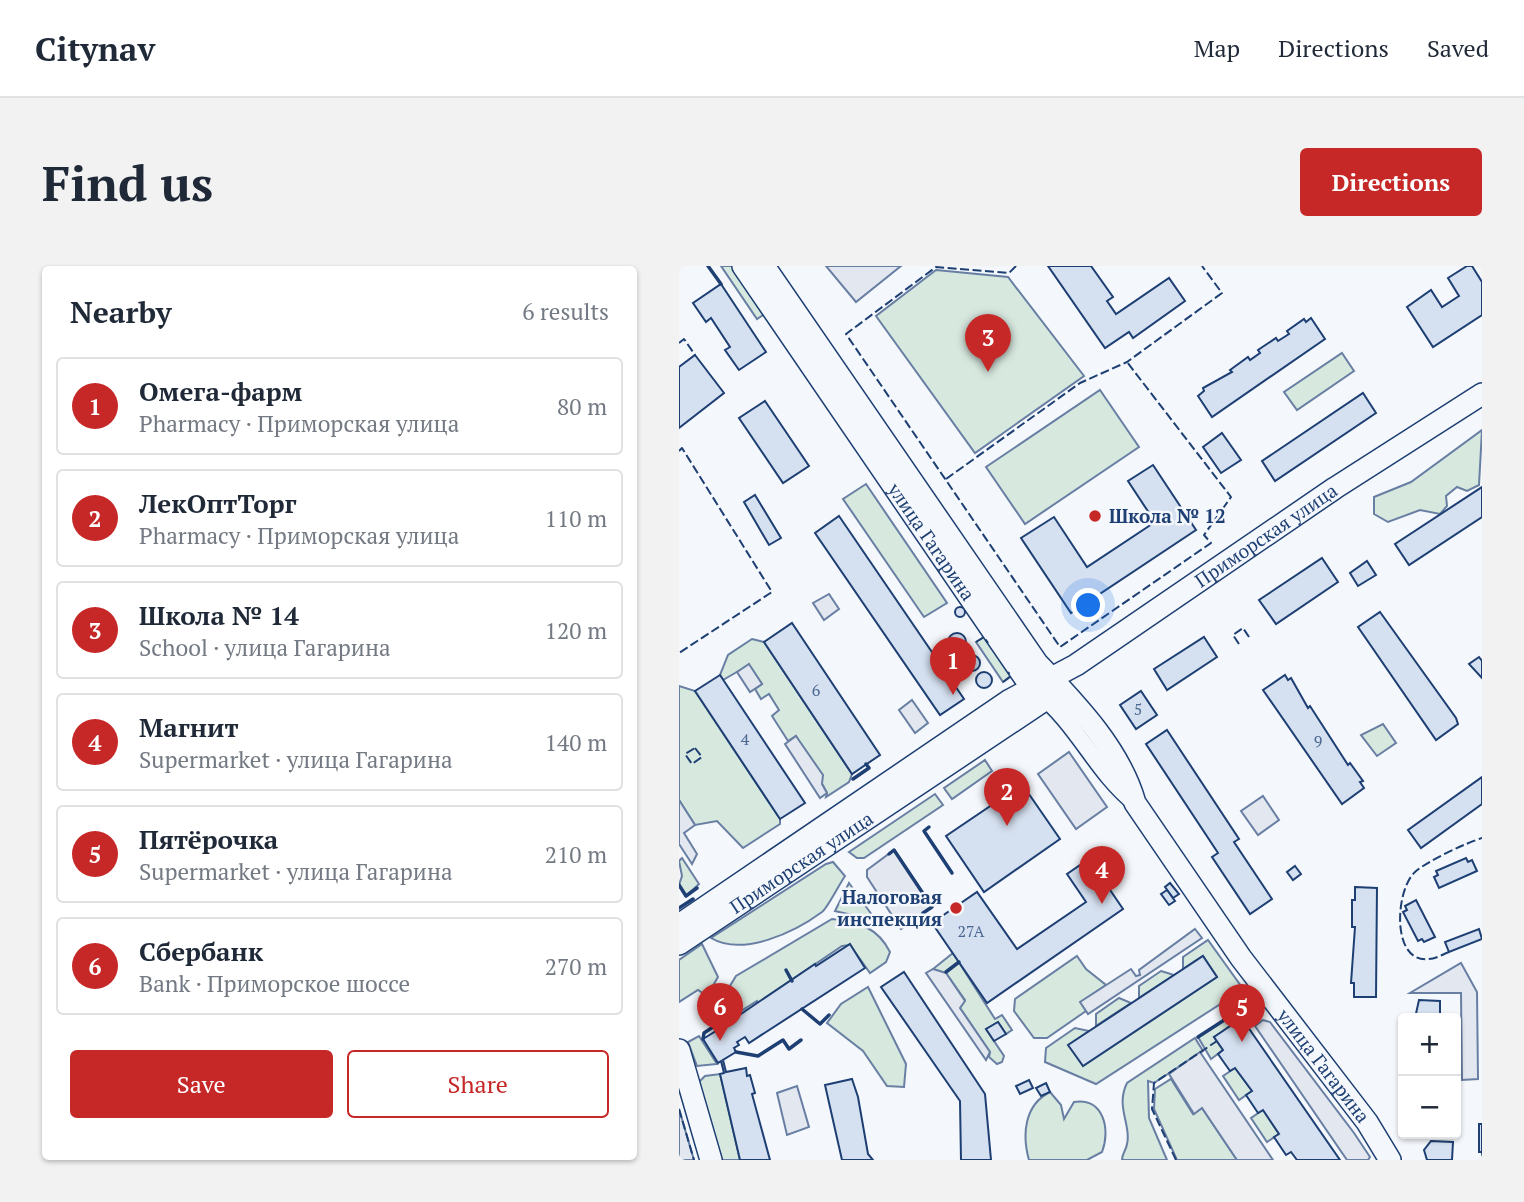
<!DOCTYPE html>
<meta charset="utf-8">
<style>
:root{--surface:#fff;--page:#f2f2f3;--text:#1f2937;--muted:#747a83;--line:#e0e1e3;--accent:#c62828}
body{margin:0;font-family:"PT Serif",serif;background:var(--page);color:var(--text)}
.controls{position:absolute;right:21px;bottom:21px;display:grid;overflow:hidden;border-radius:7px;box-shadow:0 2px 5px #0004}
.controls button{width:63px;height:63px;display:grid;place-items:center;padding:0;border:0;border-bottom:2px solid var(--line);background:var(--surface);color:var(--text);font:35px sans-serif}
.you{position:absolute;left:410px;top:340px;width:24px;height:24px;margin:-18px;border:5px solid #fff;border-radius:50%;background:#1a73e8;box-shadow:0 0 0 10px #1a73e833}
.badge{display:grid;place-items:center;width:46px;height:46px;border-radius:50%;background:var(--accent);color:#fff;font-size:23px;font-weight:700}
.pin{position:absolute;translate:-50% -58px;filter:drop-shadow(0 2px 4px #0008)}
.pin::after{content:'';position:absolute;top:37px;width:24px;height:21px;background:inherit;clip-path:polygon(0 0,100% 0,50% 100%)}
.list{margin:0;padding:0;list-style:none}
h2{display:flex;justify-content:space-between;align-items:center;height:91px;margin:0;padding:0 28px;font-size:30px}
h2 small{font-size:23px;font-weight:400;color:var(--muted)}
.list li{display:grid;grid-template-columns:46px 1fr auto;gap:21px;align-items:center;box-sizing:border-box;height:98px;margin:0 14px 14px;padding:0 14px;border:2px solid var(--line);border-radius:7px}
.list b{display:block;font-size:26px;white-space:nowrap}
.list p{margin:0;font-size:23px;white-space:nowrap;color:var(--muted)}
.list em{font-size:23px;font-style:normal;color:var(--muted)}
.actions{display:flex;gap:14px;padding:21px 28px}
.actions a{flex:1;padding:16px 0;border:2px solid var(--accent);border-radius:7px;text-align:center;font-size:24px;color:var(--accent)}
.actions .main{background:var(--accent);color:#fff}
.map{position:relative;flex:none;width:803px;height:894px;overflow:hidden;border-radius:7px}
header{display:flex;align-items:center;gap:42px;box-sizing:border-box;height:98px;padding:0 35px;background:var(--surface);border-bottom:2px solid var(--line)}
header strong{font-size:33px}
nav{display:flex;gap:38px;margin-inline-start:auto;font-size:24px}
.intro{display:flex;align-items:center;justify-content:space-between;box-sizing:border-box;height:168px;padding:0 42px}
h1{margin:0;font-size:49px}
.button{padding:18px 32px;border-radius:7px;background:var(--accent);color:#fff;font-size:24px;font-weight:700}
main{display:flex;gap:42px;padding:0 42px}
aside{flex:1;background:var(--surface);border-radius:7px;box-shadow:0 2px 5px #0004}
.map>svg:first-child{display:block}
.green{fill:#d7e8df;stroke:#687fa3;stroke-width:2}
.parking{fill:#e3e8f0;stroke:#687fa3;stroke-width:2}
.building{fill:#d5e0f0;stroke:#1d3f73;stroke-width:2}
.lines{fill:none;stroke-linecap:round;stroke-linejoin:round}
.minor-casing{stroke:#1d3f73;stroke-width:19}
.major-casing{stroke:#1d3f73;stroke-width:24}
.minor{stroke:#f4f7fb;stroke-width:16}
.major{stroke:#f4f7fb;stroke-width:21}
.fence{stroke:#1d3f73;stroke-width:2;stroke-dasharray:9 3.5;stroke-linecap:butt}
.wall{stroke:#1d3f73;stroke-width:3.5}
.poi-dot{fill:#c62828;stroke:#f4f7fb;stroke-width:2.5}
.labels{text-anchor:middle;stroke-width:5;stroke-linejoin:round;paint-order:stroke}
.number-label{font-size:16px;fill:#4b6792}
.poi-label{font-size:19px;font-weight:bold;fill:#1d3f73;stroke:#f4f7fb;text-anchor:start}
.street-label{font-size:19px;fill:#1d3f73;stroke:#f4f7fb}
</style>
<header>
<strong>Citynav</strong>
<nav><a>Map</a><a>Directions</a><a>Saved</a></nav>
</header>
<div class="intro"><h1>Find us</h1><a class="button">Directions</a></div>
<main>
<aside>
<h2>Nearby<small>6 results</small></h2>
<ul class="list">
<li><span class="badge">1</span><div><b>Омега-фарм</b><p>Pharmacy · Приморская улица</p></div><em>80 m</em></li>
<li><span class="badge">2</span><div><b>ЛекОптТорг</b><p>Pharmacy · Приморская улица</p></div><em>110 m</em></li>
<li><span class="badge">3</span><div><b>Школа № 14</b><p>School · улица Гагарина</p></div><em>120 m</em></li>
<li><span class="badge">4</span><div><b>Магнит</b><p>Supermarket · улица Гагарина</p></div><em>140 m</em></li>
<li><span class="badge">5</span><div><b>Пятёрочка</b><p>Supermarket · улица Гагарина</p></div><em>210 m</em></li>
<li><span class="badge">6</span><div><b>Сбербанк</b><p>Bank · Приморское шоссе</p></div><em>270 m</em></li>
</ul>
<div class="actions"><a class="main">Save</a><a>Share</a></div>
</aside>
<div class="map">
<svg width="803" height="894" viewBox="0 0 803 894">
<rect width="100%" height="100%" fill="#f4f7fb"/>
<g class="green">
<polygon points="42,0 54,0 87,47 78,53"/>
<polygon points="257,4 329,11 405,110 296,187 197,50"/>
<polygon points="663,87 675,105 618,144 605,126"/>
<polygon points="421,124 460,181 346,258 307,201"/>
<polygon points="803,164 800,219 788,225 778,221 767,230 768,240 761,248 741,244 709,256 695,248 695,231 732,216"/>
<polygon points="187,218 268,337 245,351 164,233"/>
<polygon points="305,371 332,410 324,416 297,376"/>
<polygon points="73,373 85,376 173,508 170,516 147,531 148,527 117,470 109,475 93,450 100,444 90,428 82,433 76,423 83,418 70,399 44,414 41,409 49,389"/>
<polygon points="0,420 16,425 101,553 101,558 64,582 38,555 16,559 0,534"/>
<polygon points="704,458 717,477 698,490 682,469"/>
<polygon points="306,494 313,505 273,533 265,522"/>
<polygon points="256,528 264,539 185,592 178,592 170,586"/>
<polygon points="3,592 20,618 7,630 0,619 3,610 0,595"/>
<path d="M154,596L166,610C161,617 148,643 143,646C116,666 64,691 32,672L147,598Z"/>
<polygon points="170,617 193,649 186,652 156,645"/>
<path d="M153,653C179,655 199,662 211,686L207,696L191,707L171,679L163,680L79,737L78,735L59,747L60,750L38,759L43,733L57,710Z"/>
<polygon points="529,674 562,720 557,728 417,818 366,796 367,782 396,762 410,765 390,779 404,800 538,711 524,690 504,703 504,691"/>
<polygon points="23,678 39,711 28,730 19,724 0,736 0,694"/>
<polygon points="274,687 316,753 323,749 333,764 327,768 319,756 307,763 325,790 323,796 318,798 310,791 311,786 281,742 286,734 267,707 254,703"/>
<polygon points="398,690 407,703 427,719 402,736 407,745 368,772 355,772 335,745 336,733"/>
<polygon points="482,705 495,709 460,732 460,720"/>
<polygon points="189,721 227,798 225,821 208,820 184,785 148,757 162,738"/>
<polygon points="440,732 452,737 417,760 417,748"/>
<polygon points="575,735 578,739 564,754 535,771 544,784 532,793 519,771"/>
<polygon points="20,770 38,798 18,800 9,776"/>
<path d="M516,772L524,785L475,817L469,815L470,852L488,894H443C443,887 447,885 448,878C453,860 436,841 448,817Z"/>
<polygon points="556,802 573,825 560,834 544,810"/>
<polygon points="41,808 61,894 43,894 20,816 26,810"/>
<polygon points="492,813 514,848 523,842 558,894 498,894 475,843 476,823"/>
<path d="M371,826L382,839L385,853L395,836C424,831 432,863 423,886L408,894H350C343,869 345,839 371,826Z"/>
<polygon points="584,844 600,868 588,876 572,852"/>
</g>
<g class="parking">
<polygon points="147,0 222,0 177,36"/>
<polygon points="150,328 160,343 145,354 134,337"/>
<polygon points="70,398 83,418 71,426 58,406"/>
<polygon points="233,434 249,457 236,467 220,444"/>
<polygon points="117,470 144,509 143,518 148,527 141,532 106,478"/>
<polygon points="390,486 428,541 397,563 359,508"/>
<polygon points="584,530 600,554 579,569 562,545"/>
<polygon points="0,534 16,559 5,567 18,588 13,598 0,578"/>
<polygon points="215,584 253,641 222,663 188,611 188,604"/>
<polygon points="516,663 523,672 409,748 401,736 452,703 457,710 461,709 460,704"/>
<polygon points="782,697 798,726 799,813 783,814 782,727 731,727"/>
<polygon points="254,703 267,707 286,735 281,742 311,786 307,794 247,707"/>
<polygon points="584,754 591,756 675,867 691,891 689,894 668,894 576,760"/>
<polygon points="521,786 594,894 558,894 523,842 515,848 490,808"/>
<polygon points="118,820 130,861 108,869 98,827"/>
<polygon points="0,843 15,894 0,894"/>
</g>
<g class="building">
<polygon points="369,0 412,0 434,31 428,35 437,48 490,12 506,35 454,72 450,66 426,82"/>
<polygon points="788,0 793,0 803,16 803,49 754,81 728,41 752,24 763,41 780,30 769,12"/>
<polygon points="42,18 87,86 60,104 46,84 51,81 32,52 27,56 14,37"/>
<polygon points="632,52 646,73 533,151 519,130 525,125 524,122 553,106 551,104 569,91 571,94 581,87 579,84 597,72 599,75 610,68 608,65 625,53 627,56"/>
<polygon points="16,89 45,127 0,162 0,101"/>
<polygon points="684,127 697,147 596,215 583,195"/>
<polygon points="86,135 130,200 104,217 60,152"/>
<polygon points="543,167 562,194 542,207 524,181"/>
<polygon points="474,199 517,264 392,347 342,272 375,251 408,301 476,256 449,215"/>
<polygon points="803,221 803,251 730,299 716,278"/>
<polygon points="76,229 102,272 90,279 65,236"/>
<polygon points="160,250 285,433 261,449 136,267"/>
<polygon points="643,292 659,316 597,358 580,334"/>
<polygon points="688,295 697,309 679,320 671,307"/>
<circle cx="281" cy="346" r="5"/>
<polygon points="701,346 777,452 779,458 757,474 679,361"/>
<polygon points="113,357 201,489 173,508 85,376"/>
<circle cx="278" cy="376" r="9"/>
<polygon points="525,371 538,391 488,424 475,403"/>
<circle cx="293" cy="397" r="8"/>
<polygon points="800,391 803,395 803,412 790,398"/>
<circle cx="305" cy="414" r="8"/>
<polygon points="41,409 126,537 101,553 16,425"/>
<polygon points="606,409 609,414 612,412 629,442 631,440 669,499 671,497 684,515 681,516 685,522 663,538 584,424"/>
<polygon points="462,425 478,449 457,463 441,439"/>
<polygon points="488,464 560,573 555,576 593,633 571,648 533,591 539,587 467,478"/>
<polygon points="803,511 803,538 742,582 729,564"/>
<polygon points="343,518 381,573 305,626 267,570 326,530 322,525 328,521 331,526"/>
<polygon points="787,592 789,596 793,594 798,605 760,622 755,611 759,609 757,605"/>
<polygon points="410,593 444,643 308,737 253,657 298,626 338,683 407,636 388,608"/>
<polygon points="616,600 622,608 614,614 608,606"/>
<polygon points="491,617 500,628 494,632 486,621"/>
<polygon points="676,621 698,622 697,731 675,731 675,717 672,717 676,661 673,661 673,634 676,634"/>
<polygon points="488,624 496,635 490,639 482,628"/>
<polygon points="737,634 756,671 745,676 743,673 739,675 724,646 728,644 726,640"/>
<polygon points="800,663 803,673 770,686 766,676"/>
<polygon points="171,678 186,702 70,777 66,771 58,776 60,779 55,782 57,786 44,794 47,806 67,802 68,810 71,809 76,827 73,828 91,894 61,894 41,808 45,807 42,795 39,797 24,773 40,763 37,759 51,751 53,754 136,698 137,700"/>
<polygon points="524,690 538,711 404,800 389,779"/>
<polygon points="225,706 306,828 312,894 282,894 281,835 202,721"/>
<polygon points="740,734 761,735 761,752 736,752"/>
<polygon points="563,752 571,764 661,894 618,894 612,886 607,889 595,871 600,868 584,844 579,847 567,829 573,825 556,802 551,805 539,788 544,784 535,771"/>
<polygon points="319,756 327,768 315,775 307,763"/>
<polygon points="173,813 179,831 189,888 194,894 163,894 146,819"/>
<polygon points="350,814 354,822 341,828 337,820"/>
<polygon points="367,817 371,826 362,830 357,822"/>
<polygon points="800,858 803,858 803,894 803,886 800,886"/>
<polygon points="752,875 774,876 773,894 748,894 745,884"/>
</g>
<g class="lines">
<defs>
<path id="minor" d="M359,427C399,458 417,506 456,537"/>
<g id="major">
<path id="s1" d="M64,0L352,421"/>
<path id="s2" d="M85,0L358,397C396,437 441,483 456,537L562,692L688,856L711,894"/>
<path id="s3" d="M0,659L331,434L397,399L656,222L803,128"/>
<path id="s4" d="M0,678L367,433L374,414"/>
<polyline points="0,784 32,894"/>
</g>
</defs>
<use href="#minor" class="minor-casing"/>
<use href="#major" class="major-casing"/>
<use href="#minor" class="minor"/>
<use href="#major" class="major"/>
<g class="fence">
<polyline points="337,0 330,7 257,1 167,68 381,381 532,277 525,269 552,231 448,96"/>
<polyline points="0,77 5,73 16,89"/>
<polyline points="0,185 3,182 93,326 0,387"/>
<polyline points="267,213 401,117 448,96 543,27 523,0"/>
<polyline points="297,376 305,371 309,377"/>
<polyline points="560,378 554,369 564,362 570,371"/>
<polyline points="324,416 332,410 329,406"/>
<polygon points="16,482 23,491 13,498 6,488"/>
<path d="M770,686C764,688 757,693 750,693C712,698 716,624 736,606C748,595 787,577 803,572"/>
<polyline points="0,843 15,894"/>
<polyline points="497,894 473,843 475,817 538,775"/>
</g>
<g class="wall">
<polyline points="29,0 42,18"/>
<polyline points="174,513 190,502 187,498"/>
<polyline points="250,561 245,565 273,607"/>
<polyline points="210,588 215,584 253,641 244,647"/>
<polyline points="0,619 7,630 18,622"/>
<polyline points="0,642 14,633"/>
<polyline points="107,704 113,715"/>
<polyline points="267,706 280,696"/>
<polyline points="123,743 141,758 150,749"/>
<polyline points="519,771 553,749"/>
<polyline points="24,773 25,767 37,759"/>
<polyline points="57,786 79,790 104,774 110,783 122,774"/>
</g>
</g>
<g class="poi-dot">
<circle cx="416" cy="250" r="7"/>
<circle cx="277" cy="642" r="7"/>
</g>
<g class="labels">
<g class="number-label">
<text x="137" y="430">6</text>
<text x="459" y="449">5</text>
<text x="66" y="479">4</text>
<text x="639" y="481">9</text>
<text x="292" y="671">27А</text>
</g>
<g class="poi-label">
<text x="430" y="257">Школа № 12</text>
<text x="263" y="638" text-anchor="end">Налоговая<tspan x="263" dy="22">инспекция</tspan></text>
</g>
<g class="street-label">
<text dy="7" stroke="none"><textPath href="#s3" startOffset="705">Приморская улица</textPath></text>
<text dy="7" stroke="none"><textPath href="#s1" startOffset="334">улица Гагарина</textPath></text>
<text dy="7" stroke="none"><textPath href="#s4" startOffset="147">Приморская улица</textPath></text>
<text dy="7" stroke="none"><textPath href="#s2" startOffset="978">улица Гагарина</textPath></text>
</g>
</g>
</svg>
<div class="controls">
<button>+</button>
<button>−</button>
</div>
<div class="you"></div>
<div class="pin badge" style="left:274px;top:429px">1</div>
<div class="pin badge" style="left:328px;top:560px">2</div>
<div class="pin badge" style="left:309px;top:106px">3</div>
<div class="pin badge" style="left:423px;top:638px">4</div>
<div class="pin badge" style="left:563px;top:776px">5</div>
<div class="pin badge" style="left:41px;top:775px">6</div>
</div>
</main>
